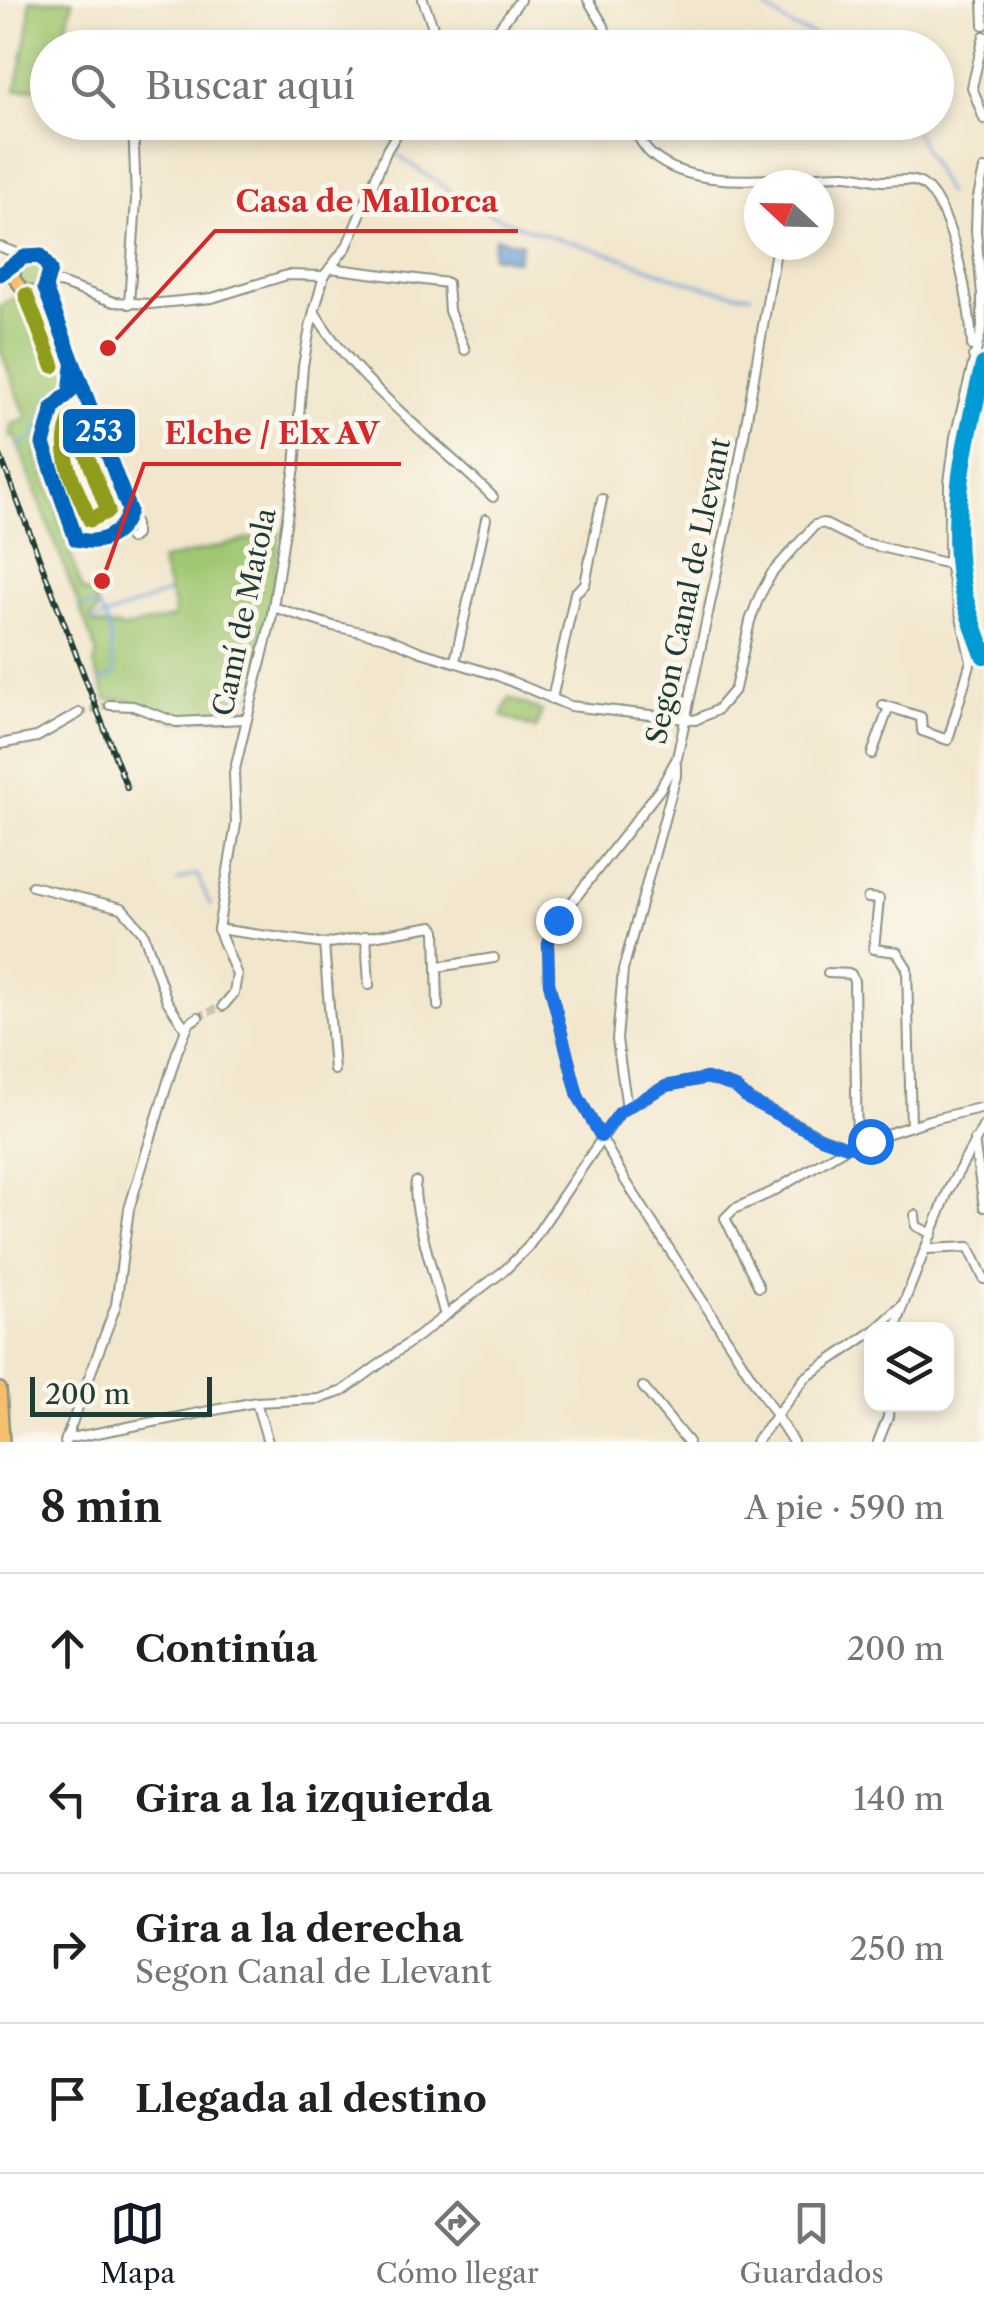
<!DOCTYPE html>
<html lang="es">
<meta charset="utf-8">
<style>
:root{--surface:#fff;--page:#f6f6f6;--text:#202124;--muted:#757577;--line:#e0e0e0;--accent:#111827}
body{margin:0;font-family:"Libre Caslon Text",serif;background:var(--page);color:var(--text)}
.controls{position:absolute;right:30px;bottom:30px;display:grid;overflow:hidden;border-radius:20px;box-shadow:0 5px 15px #0003}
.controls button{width:90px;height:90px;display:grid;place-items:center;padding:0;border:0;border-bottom:2px solid var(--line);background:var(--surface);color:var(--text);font:50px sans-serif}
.compass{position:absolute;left:744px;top:170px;width:90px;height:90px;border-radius:50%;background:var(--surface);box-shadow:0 5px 15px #0003;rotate:292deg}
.scale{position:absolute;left:30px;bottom:25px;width:182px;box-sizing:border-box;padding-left:10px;border:5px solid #1f3d34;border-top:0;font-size:28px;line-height:35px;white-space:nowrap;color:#1f3d34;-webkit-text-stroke:8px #fbf7ec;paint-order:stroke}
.stop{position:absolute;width:30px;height:30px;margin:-22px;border:8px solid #1a73e8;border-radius:50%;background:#fff}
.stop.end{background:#1a73e8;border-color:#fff;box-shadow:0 2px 10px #0008}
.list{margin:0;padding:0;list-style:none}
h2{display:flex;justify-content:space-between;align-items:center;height:130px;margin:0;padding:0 40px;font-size:42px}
h2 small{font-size:32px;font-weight:400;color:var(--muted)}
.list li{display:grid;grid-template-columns:65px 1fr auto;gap:30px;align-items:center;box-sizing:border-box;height:150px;padding:0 40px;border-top:2px solid var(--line)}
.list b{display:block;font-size:38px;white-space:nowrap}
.list p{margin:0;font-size:32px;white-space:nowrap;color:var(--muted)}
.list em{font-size:32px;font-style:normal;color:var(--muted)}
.icon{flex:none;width:55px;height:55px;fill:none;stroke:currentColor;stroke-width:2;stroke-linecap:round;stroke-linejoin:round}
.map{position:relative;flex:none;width:984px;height:1442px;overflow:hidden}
.search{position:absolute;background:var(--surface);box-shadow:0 5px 15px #0003;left:30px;right:30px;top:30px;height:110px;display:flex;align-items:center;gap:25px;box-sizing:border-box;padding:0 35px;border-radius:55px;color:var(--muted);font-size:38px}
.sheet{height:730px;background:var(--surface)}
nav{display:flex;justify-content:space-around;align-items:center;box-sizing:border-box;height:140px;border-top:2px solid var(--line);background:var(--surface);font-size:28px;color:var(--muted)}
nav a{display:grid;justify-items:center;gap:5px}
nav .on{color:var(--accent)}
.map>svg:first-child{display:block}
.green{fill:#a0c772;stroke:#608253;stroke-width:2.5}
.water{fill:#6ca2d9;stroke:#467086;stroke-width:2.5}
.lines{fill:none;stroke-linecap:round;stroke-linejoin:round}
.stream{stroke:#6ca2d9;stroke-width:2.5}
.minor-tunnel{stroke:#c8c4ae;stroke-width:8;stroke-dasharray:8 4;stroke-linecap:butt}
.minor-casing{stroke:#889280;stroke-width:12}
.major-casing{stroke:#889280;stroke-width:15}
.highway-casing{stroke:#889280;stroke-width:16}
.minor{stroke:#fff;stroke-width:8}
.major{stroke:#f6c06b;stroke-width:10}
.highway{stroke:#f6c06b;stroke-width:11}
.rail-casing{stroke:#1f3d34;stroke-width:6}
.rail{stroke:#fbf7ec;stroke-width:2.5;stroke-dasharray:8;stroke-linecap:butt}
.bus-1-casing{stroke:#fbf7ec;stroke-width:22}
.bus-2-casing{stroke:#fbf7ec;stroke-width:22}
.bus-1{stroke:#0065bd;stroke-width:15}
.bus-2{stroke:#8f9c1a;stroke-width:15}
.rail-1-casing{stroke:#fbf7ec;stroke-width:25}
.rail-1{stroke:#009ad5;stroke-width:18}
.route{stroke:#1a73e8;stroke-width:12}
.labels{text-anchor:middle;stroke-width:10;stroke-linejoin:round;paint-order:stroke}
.street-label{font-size:28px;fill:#1f3d34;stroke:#fbf7ec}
.leader{fill:none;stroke:#d62828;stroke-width:4}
.callout-dot{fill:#d62828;stroke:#fbf7ec;stroke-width:4}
.callout-label{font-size:30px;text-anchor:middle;font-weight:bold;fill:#d62828;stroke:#fbf7ec;stroke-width:10;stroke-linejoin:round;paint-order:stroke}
.line-badge{stroke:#fbf7ec;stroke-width:4}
.badge-label{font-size:28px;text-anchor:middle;font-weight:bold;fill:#fff}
</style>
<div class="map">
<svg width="984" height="1442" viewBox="0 0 984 1442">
<rect width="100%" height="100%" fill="#fbf7ec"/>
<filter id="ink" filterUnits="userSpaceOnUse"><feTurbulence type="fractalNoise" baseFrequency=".01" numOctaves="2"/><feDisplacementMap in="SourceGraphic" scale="20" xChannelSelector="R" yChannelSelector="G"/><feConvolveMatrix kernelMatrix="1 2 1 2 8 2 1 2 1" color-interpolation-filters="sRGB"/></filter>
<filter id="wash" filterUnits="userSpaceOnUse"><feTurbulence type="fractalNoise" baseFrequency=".0048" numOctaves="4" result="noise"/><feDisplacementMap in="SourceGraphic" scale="40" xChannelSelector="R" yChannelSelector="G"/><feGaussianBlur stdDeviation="2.25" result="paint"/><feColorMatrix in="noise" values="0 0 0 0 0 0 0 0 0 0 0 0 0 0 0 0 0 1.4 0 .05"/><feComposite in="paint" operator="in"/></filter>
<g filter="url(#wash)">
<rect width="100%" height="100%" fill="#f2e6cc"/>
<g class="green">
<polygon points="30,0 73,0 62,43 87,46 48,48 47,87 16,90 29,24"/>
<polygon points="31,256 48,265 42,289 20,286 15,270"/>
<path d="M23,292L36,294C53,317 75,363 67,391L55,398L47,411L36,457L55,503L81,588L86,593L92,591L99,610L91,618L93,624L125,628L173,618L174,606L160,561L279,532L271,620L241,713L176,722L151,708L125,700H107L94,665L97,653L15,437H11V425L27,418L0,349V306Z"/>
<polygon points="71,400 81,405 86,420 80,422 70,416 50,431 60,404"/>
<polygon points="509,698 542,711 536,729 502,716"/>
</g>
<polygon class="water" points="495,238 522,243 517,261 492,256"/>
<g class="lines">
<g class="stream">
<polyline points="755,0 792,27 854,48"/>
<polyline points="910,122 947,194"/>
<path d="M398,155C429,177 461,201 495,216C535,234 578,243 619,257C664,273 703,291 751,295"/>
<polyline points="17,446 32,439 50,395 65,385"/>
<path d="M79,607C116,595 109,652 115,674L100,681"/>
<polyline points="92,622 167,593"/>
<polyline points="177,881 197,874 210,905"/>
</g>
</g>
</g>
<g filter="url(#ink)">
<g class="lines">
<g class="minor-tunnel">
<polyline points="79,713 110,705"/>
<polyline points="198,1017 223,1006"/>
</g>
<defs>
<g id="minor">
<polyline points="423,0 436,35 435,48"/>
<polyline points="588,0 604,26 610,48"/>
<polyline points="983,0 984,25"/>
<polyline points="984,36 972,87 984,119"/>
<polyline points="484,48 520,0"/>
<path d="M630,122C636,133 642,146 651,154C697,195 787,175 844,175C858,175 869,180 882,181C897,181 913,176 926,187C954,213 971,309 972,346"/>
<polyline points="777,245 735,487 677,758 660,789 558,920 548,944 549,983 578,1096 625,1180 793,1442"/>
<polyline points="0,247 26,256"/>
<polyline points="330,268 447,283 449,311 465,350"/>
<polyline points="48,284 60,283 114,302 150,304 212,298 287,275 324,276"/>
<polyline points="45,288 135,525 135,535 130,539"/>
<polyline points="129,304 136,200 133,122"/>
<path d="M314,311C353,379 437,442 493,497"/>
<polyline points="973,356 984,372"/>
<polyline points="273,607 333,626 385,637 421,652 496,675 570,706 695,720 717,710 735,689 750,621 759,597 772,573 815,525 823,523 861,542 949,564"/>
<polyline points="455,661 486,519"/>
<polyline points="552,699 575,593 585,584 602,499"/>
<polyline points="110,705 133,706 176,722 245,719"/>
<polyline points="883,705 921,717 922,731 948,740 971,661 949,564 949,483 955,437 982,328 982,294 976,231 977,202 984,169"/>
<polyline points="0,744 37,737 79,713"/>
<polyline points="872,754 889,707"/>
<polyline points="32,886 122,908 143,932 167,1001 186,1029"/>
<polyline points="868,898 879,899 874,949 897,952 907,968 911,1126"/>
<polyline points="218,929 324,944 433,926 436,930 438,1006"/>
<polyline points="366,936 369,985"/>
<polyline points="324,944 334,1070"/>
<polyline points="437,967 494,958"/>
<polyline points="828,973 851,974 854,981 857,1144"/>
<polyline points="223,1006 234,993 237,975 218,929 236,824 234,773 271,620 295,467 303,366 311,323 324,276 347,246 387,150 398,132 409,122"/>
<polyline points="627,1108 617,1040 623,970 676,776 676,765"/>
<polyline points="974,1140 984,1207"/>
<path d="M416,1182C410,1202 438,1289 445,1316"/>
<polyline points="915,1215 916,1226 932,1234"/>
<polyline points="927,1249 969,1247 984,1279"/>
<polyline points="759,1287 725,1218 734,1209 772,1192 847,1147"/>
<polyline points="875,1330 903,1305 949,1189 984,1125"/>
<polyline points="895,1330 902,1310"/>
<polyline points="643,1387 688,1442"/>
<polyline points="66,1439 256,1402"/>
<polyline points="65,1442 116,1305 129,1209 177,1052 189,1023 198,1017"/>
<polyline points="268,1442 256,1402 319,1399 343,1391 417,1337 505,1270 528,1247 620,1112 666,1086 707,1078 735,1087 749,1099 821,1137 847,1147 929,1120 984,1107"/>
<polyline points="756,1442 805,1378 872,1332"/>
<polyline points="878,1442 888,1417 889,1404"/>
</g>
<path id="major" d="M0,274C14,267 30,245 46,260C53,268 51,276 48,284L37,293L23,290L14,278L16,264"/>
<polyline id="highway" points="0,1389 3,1442"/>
</defs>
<use href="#minor" class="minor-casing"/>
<use href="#major" class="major-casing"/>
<use href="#highway" class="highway-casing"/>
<use href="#minor" class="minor"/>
<use href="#major" class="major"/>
<use href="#highway" class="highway"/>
<defs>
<polyline id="rail" points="0,455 127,788"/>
</defs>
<use href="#rail" class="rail-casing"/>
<use href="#rail" class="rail"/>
<defs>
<g id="bus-1">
<polyline points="0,274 24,257 41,256 50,270 45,288"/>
<path d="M45,288L129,510C123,535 100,546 76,539"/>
<polyline points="73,367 70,392 53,408 43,444 76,539"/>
</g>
<g id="bus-2">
<polyline points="26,295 53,366"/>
<path d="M72,416L108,511L90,520C76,487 54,451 72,416Z"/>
</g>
</defs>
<use href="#bus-1" class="bus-1-casing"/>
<use href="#bus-2" class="bus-2-casing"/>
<use href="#bus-1" class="bus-1"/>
<use href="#bus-2" class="bus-2"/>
<defs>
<path id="rail-1" d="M984,365C966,437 948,514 962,588C967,611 976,633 984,655"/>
</defs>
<use href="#rail-1" class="rail-1-casing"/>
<use href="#rail-1" class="rail-1"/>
</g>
</g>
<g class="lines" filter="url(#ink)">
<polyline class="route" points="558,920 548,944 549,983 578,1096 601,1137 620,1112 638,1101 666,1086 707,1078 735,1087 749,1100 821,1138 847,1147 870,1141"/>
</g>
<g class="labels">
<g class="street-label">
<text transform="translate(688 591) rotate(-78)" y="10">Segon Canal de Llevant</text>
<text transform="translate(244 612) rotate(-78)" y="10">Camí de Matola</text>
</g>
</g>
<path class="leader" d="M108 348L215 231H518M102 581L144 464H401"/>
<g class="callout-dot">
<circle cx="108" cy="348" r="10"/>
<circle cx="102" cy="581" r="10"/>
</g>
<g class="callout-label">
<text x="367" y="212">Casa de Mallorca</text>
<text x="272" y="444">Elche / Elx AV</text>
</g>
<rect class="line-badge" x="61" y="407" width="76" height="48" rx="10" fill="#0065bd"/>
<g class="badge-label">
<text x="99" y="441">253</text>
</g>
</svg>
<div class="controls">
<button><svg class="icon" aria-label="layers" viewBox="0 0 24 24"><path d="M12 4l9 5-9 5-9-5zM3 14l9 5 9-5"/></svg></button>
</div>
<svg class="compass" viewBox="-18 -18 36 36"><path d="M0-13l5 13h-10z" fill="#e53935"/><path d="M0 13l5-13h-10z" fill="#757577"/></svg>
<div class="scale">200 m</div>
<div class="stop" style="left:870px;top:1141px"></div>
<div class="stop end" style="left:558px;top:920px"></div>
<div class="search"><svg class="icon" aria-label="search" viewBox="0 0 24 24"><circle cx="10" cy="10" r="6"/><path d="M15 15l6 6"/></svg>Buscar aquí</div>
</div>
<section class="sheet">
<h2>8 min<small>A pie · 590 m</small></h2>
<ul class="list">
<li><svg class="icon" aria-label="ahead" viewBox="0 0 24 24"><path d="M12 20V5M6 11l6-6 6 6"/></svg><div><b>Continúa</b></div><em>200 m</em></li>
<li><svg class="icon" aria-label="left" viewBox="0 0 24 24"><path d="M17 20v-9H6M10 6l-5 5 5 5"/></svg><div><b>Gira a la izquierda</b></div><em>140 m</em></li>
<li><svg class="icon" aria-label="right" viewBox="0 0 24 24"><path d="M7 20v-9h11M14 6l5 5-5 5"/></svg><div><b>Gira a la derecha</b><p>Segon Canal de Llevant</p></div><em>250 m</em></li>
<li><svg class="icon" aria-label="arrive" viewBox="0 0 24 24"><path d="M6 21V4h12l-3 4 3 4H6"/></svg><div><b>Llegada al destino</b></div></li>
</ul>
</section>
<nav>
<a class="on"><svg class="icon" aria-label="map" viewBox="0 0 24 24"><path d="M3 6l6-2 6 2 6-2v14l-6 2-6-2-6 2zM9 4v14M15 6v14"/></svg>Mapa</a>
<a><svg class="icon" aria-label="directions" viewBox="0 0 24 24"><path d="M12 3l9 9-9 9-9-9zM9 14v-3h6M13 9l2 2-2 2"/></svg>Cómo llegar</a>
<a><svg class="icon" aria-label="saved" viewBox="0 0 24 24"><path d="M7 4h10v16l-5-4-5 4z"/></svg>Guardados</a>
</nav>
